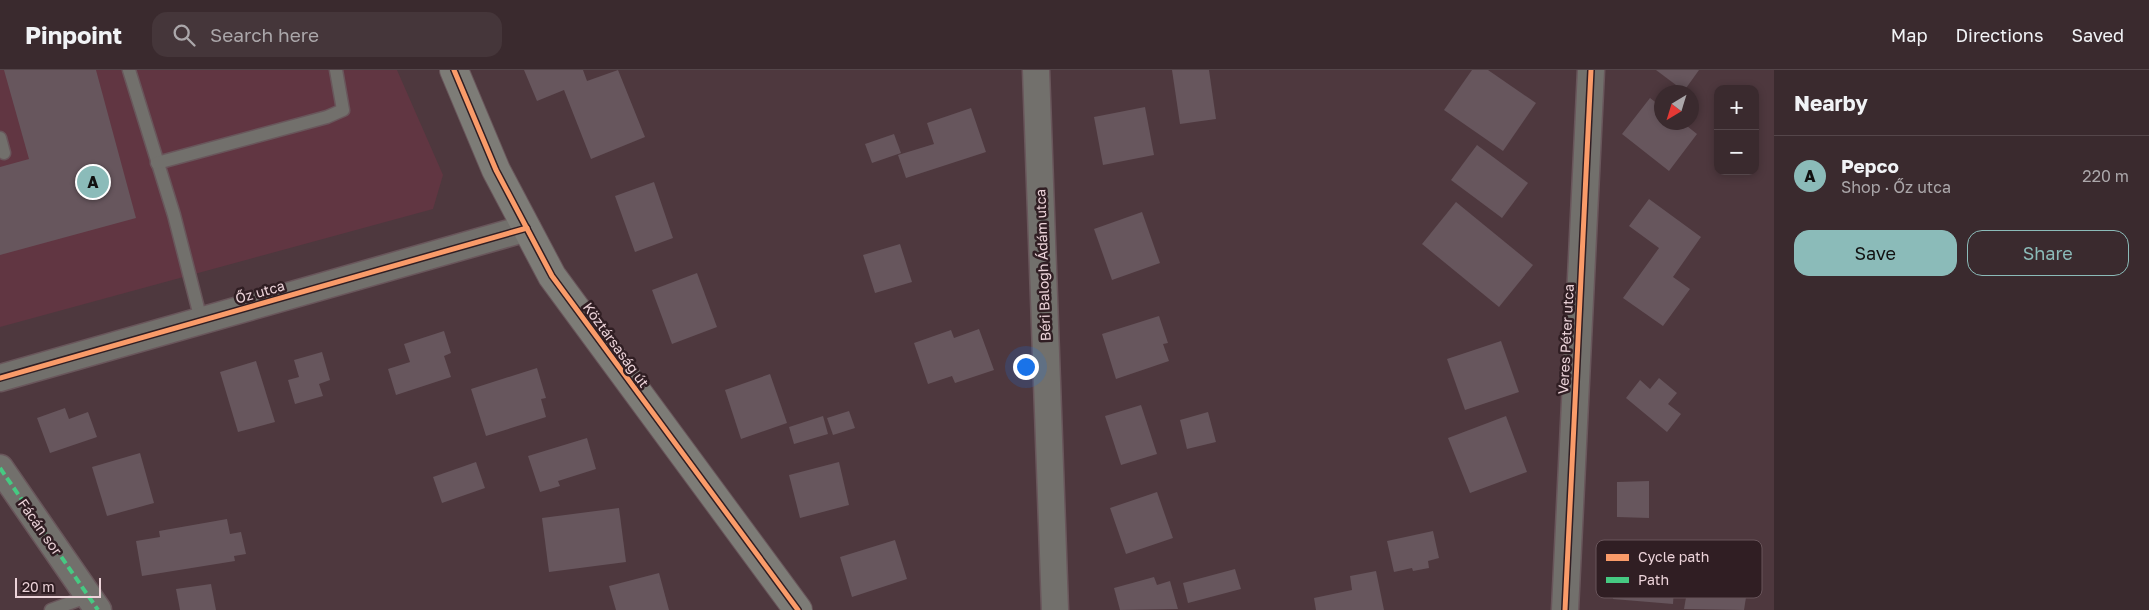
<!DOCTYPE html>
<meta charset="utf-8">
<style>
:root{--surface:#3a2a2e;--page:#45363a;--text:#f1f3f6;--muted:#aba7aa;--line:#54464a;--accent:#8bbbb9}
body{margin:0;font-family:"Golos Text",sans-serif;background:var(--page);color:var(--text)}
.controls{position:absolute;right:15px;top:15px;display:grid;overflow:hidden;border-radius:10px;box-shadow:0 2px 8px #0003}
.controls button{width:45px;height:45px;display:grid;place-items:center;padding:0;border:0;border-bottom:1px solid var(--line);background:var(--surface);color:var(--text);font:25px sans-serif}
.compass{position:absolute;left:1654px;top:15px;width:45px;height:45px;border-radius:50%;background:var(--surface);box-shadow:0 2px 8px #0003;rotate:218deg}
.scale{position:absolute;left:15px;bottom:12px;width:86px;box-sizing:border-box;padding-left:5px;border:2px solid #ecd3d9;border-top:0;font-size:14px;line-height:18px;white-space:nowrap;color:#ecd3d9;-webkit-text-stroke:4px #301e23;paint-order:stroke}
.you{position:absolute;left:1025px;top:296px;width:18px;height:18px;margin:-12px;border:4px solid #fff;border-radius:50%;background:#1a73e8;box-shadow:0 0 0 8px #1a73e833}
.badge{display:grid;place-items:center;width:32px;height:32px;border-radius:50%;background:var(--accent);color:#111;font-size:16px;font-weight:700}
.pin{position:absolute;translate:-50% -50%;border:2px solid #fff;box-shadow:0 1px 5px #0006}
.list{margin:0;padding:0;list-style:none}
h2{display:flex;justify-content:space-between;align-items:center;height:65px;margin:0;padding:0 20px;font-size:21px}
h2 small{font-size:16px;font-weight:400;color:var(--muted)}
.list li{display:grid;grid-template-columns:32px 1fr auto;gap:15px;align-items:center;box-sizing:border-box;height:80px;padding:0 20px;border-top:1px solid var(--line)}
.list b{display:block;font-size:19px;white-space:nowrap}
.list p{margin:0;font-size:16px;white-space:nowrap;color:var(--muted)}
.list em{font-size:16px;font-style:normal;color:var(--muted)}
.actions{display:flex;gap:10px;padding:15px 20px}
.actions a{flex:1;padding:11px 0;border:1px solid var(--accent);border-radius:15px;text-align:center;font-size:18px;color:var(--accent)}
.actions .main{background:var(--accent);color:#111}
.icon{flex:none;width:28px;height:28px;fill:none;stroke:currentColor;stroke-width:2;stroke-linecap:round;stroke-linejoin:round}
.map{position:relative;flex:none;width:1774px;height:540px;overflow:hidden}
header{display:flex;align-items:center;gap:30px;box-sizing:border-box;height:70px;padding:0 25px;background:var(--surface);border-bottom:1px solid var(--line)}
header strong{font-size:24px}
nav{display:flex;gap:28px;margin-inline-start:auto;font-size:18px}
.search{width:350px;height:45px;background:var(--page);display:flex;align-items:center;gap:12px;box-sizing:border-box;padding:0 18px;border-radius:15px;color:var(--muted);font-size:19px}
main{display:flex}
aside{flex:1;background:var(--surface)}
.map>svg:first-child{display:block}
.built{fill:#613642}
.building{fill:#67565d}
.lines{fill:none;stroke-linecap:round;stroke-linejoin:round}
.service-casing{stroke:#69565b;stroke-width:15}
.minor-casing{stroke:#69565b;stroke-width:29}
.secondary-casing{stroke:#69565b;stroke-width:30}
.service{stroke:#72706c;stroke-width:12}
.minor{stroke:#72706c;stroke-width:26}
.secondary{stroke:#7d7c77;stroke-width:28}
.quiet{stroke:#46c982;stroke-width:4;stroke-dasharray:8 4;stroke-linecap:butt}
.cycleway-casing{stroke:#301e23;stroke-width:8}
.cycleway{stroke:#fa9b69;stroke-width:5}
.labels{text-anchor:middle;stroke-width:5;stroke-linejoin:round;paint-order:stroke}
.street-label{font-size:14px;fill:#ecd3d9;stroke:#301e23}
.key{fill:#301e23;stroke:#68545a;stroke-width:1}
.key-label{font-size:14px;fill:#ecd3d9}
</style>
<header>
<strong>Pinpoint</strong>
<div class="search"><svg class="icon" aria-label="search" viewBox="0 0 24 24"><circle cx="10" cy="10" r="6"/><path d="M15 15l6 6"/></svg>Search here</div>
<nav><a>Map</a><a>Directions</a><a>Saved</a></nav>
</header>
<main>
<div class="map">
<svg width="1774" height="540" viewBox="0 0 1774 540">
<rect width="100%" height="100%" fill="#4e383e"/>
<polygon class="built" points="0,0 397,0 443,105 433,139 0,257"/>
<g class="building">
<polygon points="4,0 96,0 136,148 0,185 0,97 29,89"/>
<polygon points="524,0 583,0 587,11 618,0 645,67 591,89 564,20 537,31"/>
<polygon points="1172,0 1209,0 1216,49 1180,54"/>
<polygon points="1472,0 1488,0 1536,33 1503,81 1444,40"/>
<polygon points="1656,0 1699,0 1684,21"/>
<polygon points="1650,28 1662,37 1662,52 1682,52 1697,64 1669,101 1622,64"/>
<polygon points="1145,37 1154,85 1103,95 1094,47"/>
<polygon points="971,38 986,82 906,108 898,85 934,74 927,53"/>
<polygon points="894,64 901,83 872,93 865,74"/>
<polygon points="1477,75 1528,113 1502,148 1451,110"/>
<polygon points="654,112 673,168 635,182 615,126"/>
<polygon points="1649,129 1701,167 1673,207 1690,219 1663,256 1623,228 1659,178 1629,156"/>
<polygon points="1456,132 1533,195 1499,237 1422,174"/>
<polygon points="1142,142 1160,193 1112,210 1094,159"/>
<polygon points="900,174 912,212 875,223 863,185"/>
<polygon points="697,203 717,257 672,274 652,220"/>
<polygon points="1159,246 1168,273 1163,274 1169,291 1116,309 1102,264"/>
<polygon points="979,259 994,300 955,313 952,306 928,314 914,273 951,260 954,268"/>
<polygon points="444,261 451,283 444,286 451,307 396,325 388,299 410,292 404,274"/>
<polygon points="1501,271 1519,322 1465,340 1447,289"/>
<polygon points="322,282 330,310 319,314 323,326 295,334 288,310 299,307 294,290"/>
<polygon points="256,291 275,352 238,362 220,302"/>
<polygon points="537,298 546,328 541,329 546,347 486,366 471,319"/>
<polygon points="770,304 787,353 741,369 725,320"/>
<polygon points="1659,308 1677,323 1668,334 1681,344 1667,362 1626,328 1640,310 1650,319"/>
<polygon points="1141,335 1157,384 1121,395 1105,346"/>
<polygon points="65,338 69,349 88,342 97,367 50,383 37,348"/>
<polygon points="849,341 855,358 833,365 827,348"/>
<polygon points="1208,342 1216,372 1187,379 1180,350"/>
<polygon points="823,346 828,364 794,374 789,357"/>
<polygon points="1506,346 1527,402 1470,423 1448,368"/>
<polygon points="587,368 596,399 558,411 560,416 540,422 528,386"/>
<polygon points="140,383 154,433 107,446 92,397"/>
<polygon points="476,392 485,418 442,433 433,407"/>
<polygon points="839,392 849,435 800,448 789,405"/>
<polygon points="1649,411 1649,448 1617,447 1617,412"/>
<polygon points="1157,422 1173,468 1126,484 1110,438"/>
<polygon points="619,438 626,492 549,502 542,448"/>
<polygon points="227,449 230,464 241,462 246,484 234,486 235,491 142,506 136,471 160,467 159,461"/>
<polygon points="1433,461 1439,488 1428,491 1429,498 1413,501 1412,498 1394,502 1387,471"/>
<polygon points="895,470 907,509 852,527 840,487"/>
<polygon points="1617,471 1637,472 1636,485 1676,487 1673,534 1613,529"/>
<polygon points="1694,481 1752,490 1744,540 1684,539"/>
<polygon points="1235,499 1241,519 1188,533 1183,513"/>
<polygon points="1376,501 1384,540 1316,540 1314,528 1352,520 1350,506"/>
<polygon points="659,503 669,540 616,540 609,516"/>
<polygon points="1154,507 1157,515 1170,511 1178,539 1120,540 1114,518"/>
<polygon points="211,514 216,540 180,540 176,519"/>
</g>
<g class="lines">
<defs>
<g id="service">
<polyline points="129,0 174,145 201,250"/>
<polyline points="0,68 4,83"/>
<polyline points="157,93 327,47 343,40 336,0"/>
<polyline points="51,540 89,526"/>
</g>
<g id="minor">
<polyline points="1036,0 1055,540"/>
<polyline points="0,308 527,158"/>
<polyline points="0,398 98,540"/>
<polyline points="1565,540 1591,0"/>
</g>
<polyline id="secondary" points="454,0 496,100 552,206 798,540"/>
</defs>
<use href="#service" class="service-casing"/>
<use href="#minor" class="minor-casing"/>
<use href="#secondary" class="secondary-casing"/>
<use href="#service" class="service"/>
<use href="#minor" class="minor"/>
<use href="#secondary" class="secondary"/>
<polyline class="quiet" points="0,398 98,540"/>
<defs>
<g id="cycleway">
<polyline points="454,0 496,100 552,206 798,540"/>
<polyline points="0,308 527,158"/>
<polyline points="1565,540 1591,0"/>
</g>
</defs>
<use href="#cycleway" class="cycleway-casing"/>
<use href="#cycleway" class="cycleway"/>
</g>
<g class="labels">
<g class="street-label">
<text transform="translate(1043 195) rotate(-92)" y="5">Béri Balogh Ádám utca</text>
<text transform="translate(260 222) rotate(-16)" y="5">Őz utca</text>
<text transform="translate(1566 269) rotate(-87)" y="5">Veres Péter utca</text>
<text transform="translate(616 275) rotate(54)" y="5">Köztársaság út</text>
<text transform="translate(40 457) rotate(55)" y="5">Fácán sor</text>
</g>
</g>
<rect x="1596" y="470" width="166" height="58" rx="8" class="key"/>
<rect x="1606" y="484" width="23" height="7" fill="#fa9b69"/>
<rect x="1606" y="507" width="23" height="6" fill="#46c982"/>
<g class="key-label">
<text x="1638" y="492">Cycle path</text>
<text x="1638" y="515">Path</text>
</g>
</svg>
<div class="controls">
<button>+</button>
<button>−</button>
</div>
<svg class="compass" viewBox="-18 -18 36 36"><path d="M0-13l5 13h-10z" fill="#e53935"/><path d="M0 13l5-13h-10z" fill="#aba7aa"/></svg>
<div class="scale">20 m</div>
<div class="you"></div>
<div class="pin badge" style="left:93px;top:112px">A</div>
</div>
<aside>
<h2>Nearby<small></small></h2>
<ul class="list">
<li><span class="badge">A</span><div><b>Pepco</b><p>Shop · Őz utca</p></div><em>220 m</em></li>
</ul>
<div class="actions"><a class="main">Save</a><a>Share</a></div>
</aside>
</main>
